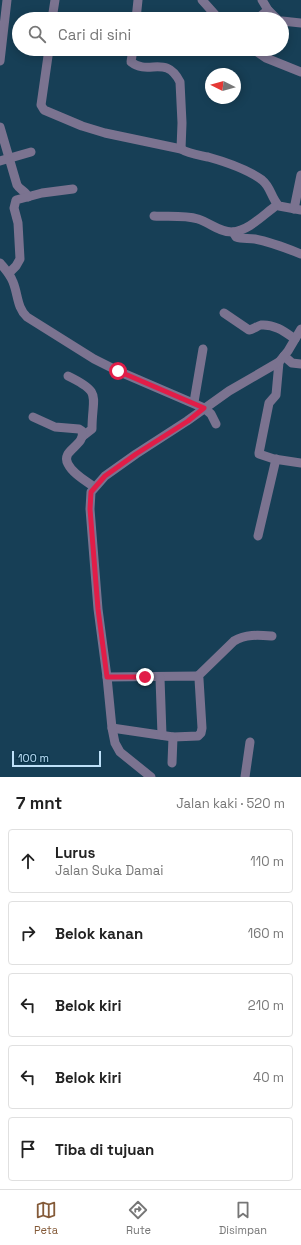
<!DOCTYPE html>
<html lang="id">
<meta charset="utf-8">
<style>
:root{--surface:#fff;--page:#f2f2f2;--text:#222;--muted:#767676;--line:#e0e0e0;--accent:#845a38}
body{margin:0;font-family:"Space Grotesk",sans-serif;background:var(--page);color:var(--text)}
.compass{position:absolute;left:205px;top:68px;width:36px;height:36px;border-radius:50%;background:var(--surface);box-shadow:0 2px 10px #0003;rotate:276deg}
.scale{position:absolute;left:12px;bottom:10px;width:89px;box-sizing:border-box;padding-left:4px;border:2px solid #bee1f9;border-top:0;font-size:11px;line-height:14px;white-space:nowrap;color:#bee1f9;-webkit-text-stroke:3px #0a344b;paint-order:stroke}
.stop{position:absolute;width:12px;height:12px;margin:-9px;border:3px solid #e11d48;border-radius:50%;background:#fff}
.stop.end{background:#e11d48;border-color:#fff;box-shadow:0 1px 4px #0008}
.list{margin:0;padding:0;list-style:none}
h2{display:flex;justify-content:space-between;align-items:center;height:52px;margin:0;padding:0 16px;font-size:17px}
h2 small{font-size:13px;font-weight:400;color:var(--muted)}
.list li{display:grid;grid-template-columns:26px 1fr auto;gap:12px;align-items:center;box-sizing:border-box;height:64px;margin:0 8px 8px;padding:0 8px;border:1px solid var(--line);border-radius:4px}
.list b{display:block;font-size:15px;white-space:nowrap}
.list p{margin:0;font-size:13px;white-space:nowrap;color:var(--muted)}
.list em{font-size:13px;font-style:normal;color:var(--muted)}
.icon{flex:none;width:22px;height:22px;fill:none;stroke:currentColor;stroke-width:2;stroke-linecap:round;stroke-linejoin:round}
.map{position:relative;flex:none;width:301px;height:777px;overflow:hidden}
.search{position:absolute;background:var(--surface);box-shadow:0 2px 10px #0003;left:12px;right:12px;top:12px;height:44px;display:flex;align-items:center;gap:10px;box-sizing:border-box;padding:0 14px;border-radius:22px;color:var(--muted);font-size:15px}
.sheet{height:412px;background:var(--surface)}
nav{display:flex;justify-content:space-around;align-items:center;box-sizing:border-box;height:56px;border-top:1px solid var(--line);background:var(--surface);font-size:11px;color:var(--muted)}
nav a{display:grid;justify-items:center;gap:2px}
nav .on{color:var(--accent)}
.map>svg:first-child{display:block}
.lines{fill:none;stroke-linecap:round;stroke-linejoin:round}
.minor{stroke:#7b7390;stroke-width:9}
.route{stroke:#e11d48;stroke-width:5}
</style>
<div class="map">
<svg width="301" height="777" viewBox="0 0 301 777">
<rect width="100%" height="100%" fill="#173f56"/>
<g class="lines">
<g class="minor">
<polyline points="202,0 219,19"/>
<polyline points="262,0 268,10 277,19"/>
<polyline points="52,19 55,0"/>
<polyline points="136,19 138,0"/>
<polyline points="257,19 268,10"/>
<polyline points="282,21 301,23"/>
<path d="M49,49L41,105L44,110L82,126L105,133L181,149C189,154 199,155 208,157C226,162 247,169 262,180C271,187 271,198 279,206L301,210"/>
<path d="M133,49L131,62C149,76 166,54 180,82L182,123L181,149"/>
<polyline points="253,49 266,58 301,72"/>
<polyline points="0,61 7,0"/>
<path d="M0,127L17,185C20,190 26,191 28,197"/>
<polyline points="0,161 31,152"/>
<polyline points="294,209 301,175"/>
<path d="M154,216C168,217 184,215 198,219C210,223 219,232 232,232C249,231 264,214 277,205"/>
<path d="M233,232L236,237C242,239 248,238 255,239C271,242 286,248 301,254"/>
<path d="M0,263C5,269 10,274 13,282C18,294 17,308 27,317L94,359L118,371L204,408L211,414L216,424"/>
<polyline points="9,273 16,266 20,259 18,223 14,208 16,200 42,193 73,189"/>
<path d="M224,313L249,330C254,329 257,326 261,325C275,324 285,332 295,339"/>
<polyline points="284,356 292,363 301,364"/>
<polyline points="279,362 276,395 269,403 259,453 259,454 274,459 301,463"/>
<path d="M68,376C103,393 92,395 92,429L83,436"/>
<polyline points="194,402 203,349"/>
<path d="M33,417L55,427L79,429L82,431C86,446 60,450 68,464C73,474 86,481 94,487"/>
<polyline points="258,536 276,459"/>
<path d="M198,676L234,641C246,634 258,635 272,636"/>
<polyline points="107,677 198,676 199,679 202,728 201,733 198,736 173,737 112,728"/>
<polyline points="160,678 162,735"/>
<polyline points="172,763 173,737"/>
<polyline points="151,777 120,752 115,743 112,728 107,677 98,609 90,509 91,492 105,476 136,454 187,421 229,391 279,362 288,351 301,329"/>
<polyline points="245,777 250,742"/>
</g>
</g>
<g class="lines">
<polyline class="route" points="118,371 204,408 188,421 136,454 105,476 91,492 90,509 98,609 107,677 145,677"/>
</g>
</svg>
<svg class="compass" viewBox="-18 -18 36 36"><path d="M0-13l5 13h-10z" fill="#e53935"/><path d="M0 13l5-13h-10z" fill="#767676"/></svg>
<div class="scale">100 m</div>
<div class="stop" style="left:118px;top:371px"></div>
<div class="stop end" style="left:145px;top:677px"></div>
<div class="search"><svg class="icon" aria-label="search" viewBox="0 0 24 24"><circle cx="10" cy="10" r="6"/><path d="M15 15l6 6"/></svg>Cari di sini</div>
</div>
<section class="sheet">
<h2>7 mnt<small>Jalan kaki · 520 m</small></h2>
<ul class="list">
<li><svg class="icon" aria-label="ahead" viewBox="0 0 24 24"><path d="M12 20V5M6 11l6-6 6 6"/></svg><div><b>Lurus</b><p>Jalan Suka Damai</p></div><em>110 m</em></li>
<li><svg class="icon" aria-label="right" viewBox="0 0 24 24"><path d="M7 20v-9h11M14 6l5 5-5 5"/></svg><div><b>Belok kanan</b></div><em>160 m</em></li>
<li><svg class="icon" aria-label="left" viewBox="0 0 24 24"><path d="M17 20v-9H6M10 6l-5 5 5 5"/></svg><div><b>Belok kiri</b></div><em>210 m</em></li>
<li><svg class="icon" aria-label="left" viewBox="0 0 24 24"><path d="M17 20v-9H6M10 6l-5 5 5 5"/></svg><div><b>Belok kiri</b></div><em>40 m</em></li>
<li><svg class="icon" aria-label="arrive" viewBox="0 0 24 24"><path d="M6 21V4h12l-3 4 3 4H6"/></svg><div><b>Tiba di tujuan</b></div></li>
</ul>
</section>
<nav>
<a class="on"><svg class="icon" aria-label="map" viewBox="0 0 24 24"><path d="M3 6l6-2 6 2 6-2v14l-6 2-6-2-6 2zM9 4v14M15 6v14"/></svg>Peta</a>
<a><svg class="icon" aria-label="directions" viewBox="0 0 24 24"><path d="M12 3l9 9-9 9-9-9zM9 14v-3h6M13 9l2 2-2 2"/></svg>Rute</a>
<a><svg class="icon" aria-label="saved" viewBox="0 0 24 24"><path d="M7 4h10v16l-5-4-5 4z"/></svg>Disimpan</a>
</nav>
